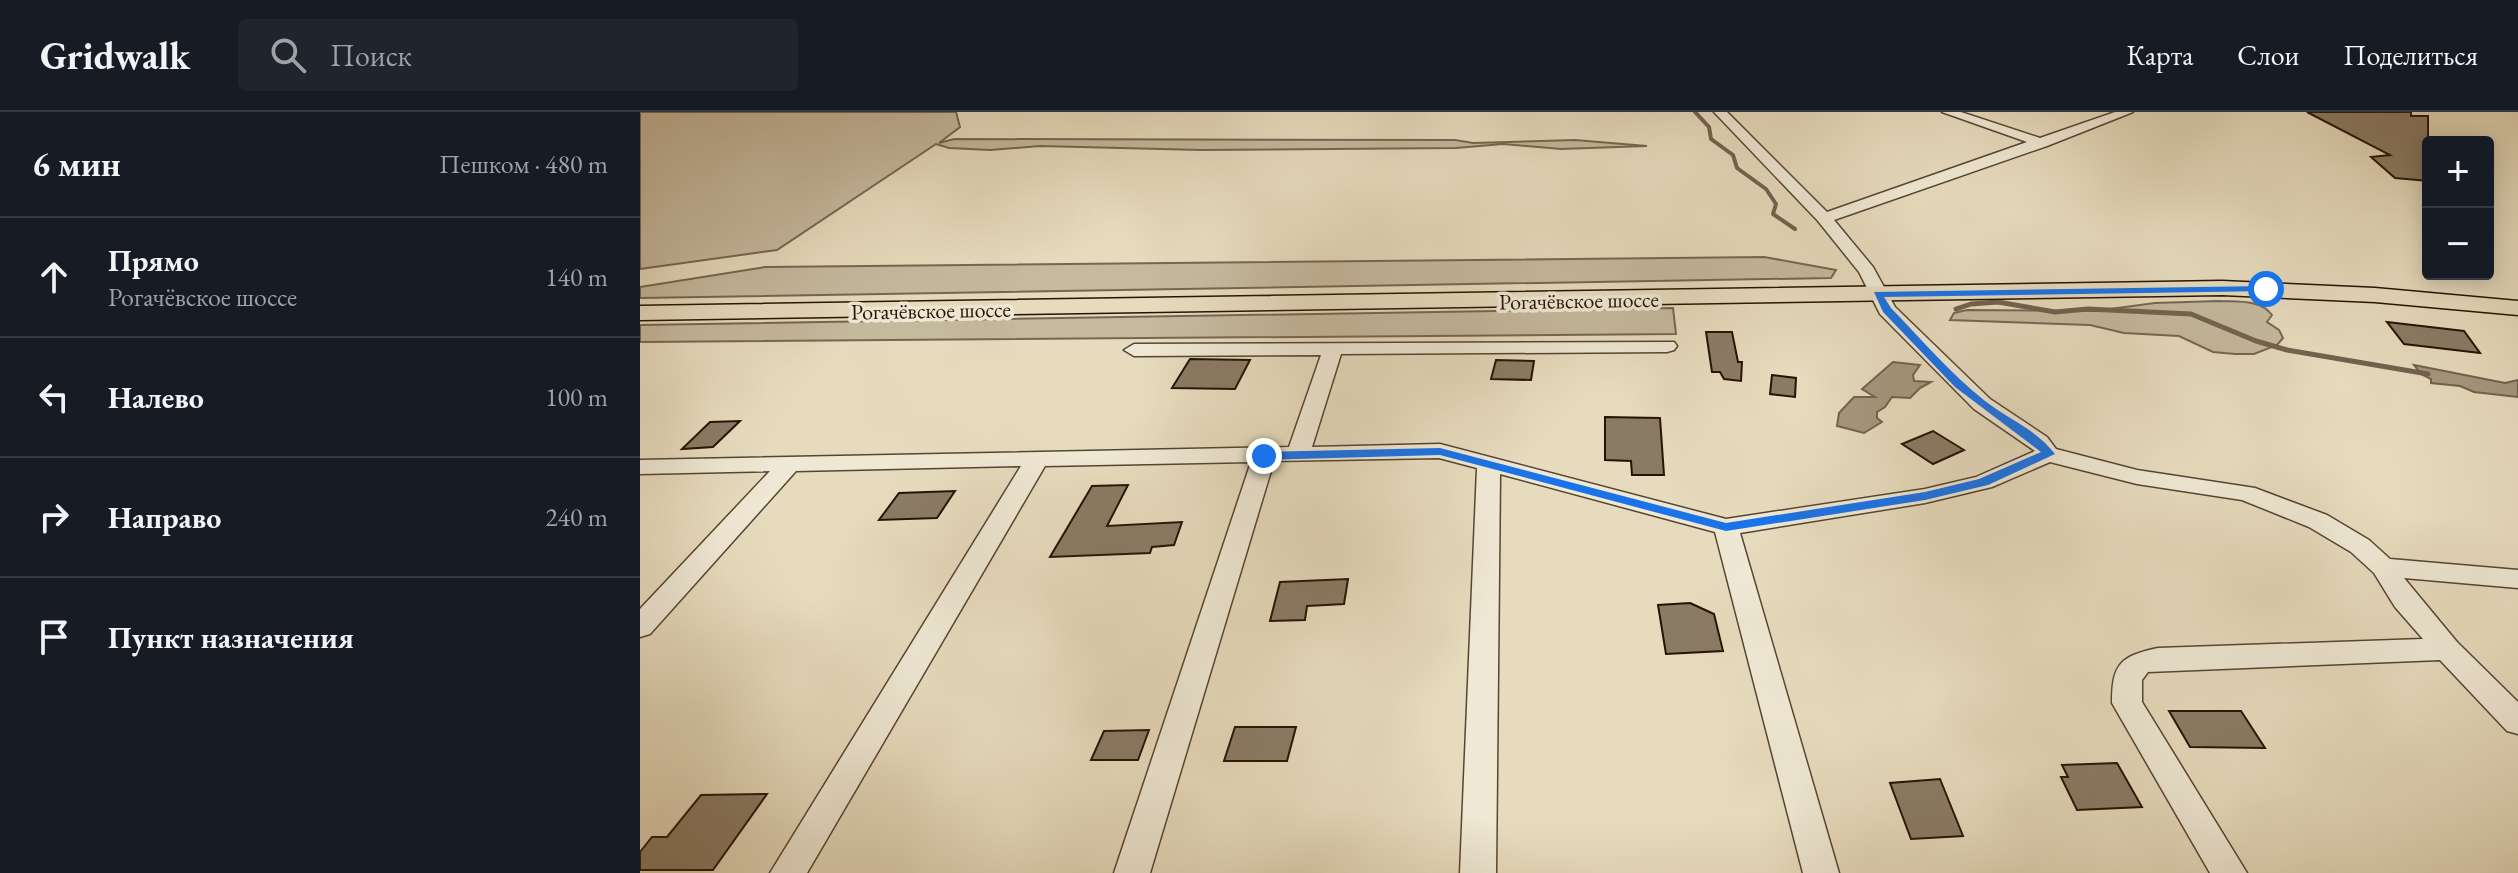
<!DOCTYPE html>
<html lang="ru">
<meta charset="utf-8">
<style>
:root{--surface:#171b24;--page:#20242c;--text:#f1f3f6;--muted:#9ea1a6;--line:#363941}
body{margin:0;font-family:"EB Garamond",serif;background:var(--page);color:var(--text)}
.controls{position:absolute;right:24px;top:24px;display:grid;overflow:hidden;border-radius:8px;box-shadow:0 4px 20px #0003}
.controls button{width:72px;height:72px;display:grid;place-items:center;padding:0;border:0;border-bottom:2px solid var(--line);background:var(--surface);color:var(--text);font:40px sans-serif}
.stop{position:absolute;width:24px;height:24px;margin:-18px;border:6px solid #1a73e8;border-radius:50%;background:#fff}
.stop.end{background:#1a73e8;border-color:#fff;box-shadow:0 2px 8px #0008}
.list{margin:0;padding:0;list-style:none}
h2{display:flex;justify-content:space-between;align-items:center;height:104px;margin:0;padding:0 32px;font-size:34px}
h2 small{font-size:26px;font-weight:400;color:var(--muted)}
.list li{display:grid;grid-template-columns:52px 1fr auto;gap:24px;align-items:center;box-sizing:border-box;height:120px;padding:0 32px;border-top:2px solid var(--line)}
.list b{display:block;font-size:30px;white-space:nowrap}
.list p{margin:0;font-size:26px;white-space:nowrap;color:var(--muted)}
.list em{font-size:26px;font-style:normal;color:var(--muted)}
.icon{flex:none;width:44px;height:44px;fill:none;stroke:currentColor;stroke-width:2;stroke-linecap:round;stroke-linejoin:round}
.map{position:relative;flex:none;width:1878px;height:761px;overflow:hidden}
header{display:flex;align-items:center;gap:48px;box-sizing:border-box;height:112px;padding:0 40px;background:var(--surface);border-bottom:2px solid var(--line)}
header strong{font-size:38px}
nav{display:flex;gap:44px;margin-inline-start:auto;font-size:28px}
.search{width:560px;height:72px;background:var(--page);display:flex;align-items:center;gap:20px;box-sizing:border-box;padding:0 28px;border-radius:8px;color:var(--muted);font-size:30px}
main{display:flex}
aside{flex:1;background:var(--surface)}
.map>svg:first-child{display:block}
.green{fill:#c5b99e;stroke:#766652;stroke-width:2}
.water{fill:#a5977e;stroke:#72624e;stroke-width:2}
.lines{fill:none;stroke-linecap:round;stroke-linejoin:round}
.stream-far1{stroke:#72624e;stroke-width:4}
.stream{stroke:#72624e;stroke-width:5}
.building{fill:#8a7b65;stroke:#261305;stroke-width:2}
.minor-casing{stroke:#564533;stroke-width:3}
.major-casing{stroke:#261305;stroke-width:3}
.minor{fill:#efe8d4;fill-rule:evenodd}
.major{fill:#e6dbbd;fill-rule:evenodd}
.route{fill:#1a73e8}
.labels{text-anchor:middle;stroke-width:7;stroke-linejoin:round;paint-order:stroke}
.far-street-label{font-size:22px;fill:#261305;stroke:#efe8d4}
</style>
<header>
<strong>Gridwalk</strong>
<div class="search"><svg class="icon" aria-label="search" viewBox="0 0 24 24"><circle cx="10" cy="10" r="6"/><path d="M15 15l6 6"/></svg>Поиск</div>
<nav><a>Карта</a><a>Слои</a><a>Поделиться</a></nav>
</header>
<main>
<aside>
<h2>6 мин<small>Пешком · 480 m</small></h2>
<ul class="list">
<li><svg class="icon" aria-label="ahead" viewBox="0 0 24 24"><path d="M12 20V5M6 11l6-6 6 6"/></svg><div><b>Прямо</b><p>Рогачёвское шоссе</p></div><em>140 m</em></li>
<li><svg class="icon" aria-label="left" viewBox="0 0 24 24"><path d="M17 20v-9H6M10 6l-5 5 5 5"/></svg><div><b>Налево</b></div><em>100 m</em></li>
<li><svg class="icon" aria-label="right" viewBox="0 0 24 24"><path d="M7 20v-9h11M14 6l5 5-5 5"/></svg><div><b>Направо</b></div><em>240 m</em></li>
<li><svg class="icon" aria-label="arrive" viewBox="0 0 24 24"><path d="M6 21V4h12l-3 4 3 4H6"/></svg><div><b>Пункт назначения</b></div></li>
</ul>
</aside>
<div class="map">
<svg width="1878" height="761" viewBox="0 0 1878 761">
<rect width="100%" height="100%" fill="#e6dbbd"/>
<filter id="stains"><feTurbulence type="fractalNoise" baseFrequency=".0025" numOctaves="4"/><feColorMatrix values="0 0 0 0 .2 0 0 0 0 .09 0 0 0 0 .02 0 0 0 .5 -.17"/></filter>
<radialGradient id="worn" r=".72"><stop offset=".6" stop-color="#630" stop-opacity="0"/><stop offset="1" stop-color="#630" stop-opacity=".3"/></radialGradient>
<g class="green">
<polygon points="0,0 316,0 320,15 299,31 314,27 815,28 833,31 935,28 1007,34 921,37 863,32 816,36 561,38 400,34 350,38 309,36 296,32 137,138 0,157"/>
<polygon points="1124,145 1196,158 1191,166 0,186 0,175 125,155"/>
<path d="M1579,189C1598,190 1620,187 1632,203L1627,210L1639,218L1643,226L1637,233L1614,242H1595L1573,240L1539,224L1484,221L1450,213L1310,208L1314,201L1327,198L1455,199L1515,191Z"/>
<polygon points="1033,196 1036,222 0,230 0,213"/>
</g>
<g class="water">
<polygon points="1253,250 1280,253 1273,263 1274,269 1291,270 1280,276 1270,286 1252,285 1245,295 1237,300 1237,306 1242,310 1224,321 1197,314 1199,301 1214,285 1235,285 1222,277"/>
<polygon points="1774,253 1865,271 1878,268 1878,285 1834,280 1820,274 1791,271 1791,267 1781,262"/>
</g>
<g class="lines">
<polyline class="stream-far1" points="1055,0 1069,15 1071,27 1093,43 1097,56 1126,77 1136,92 1133,102 1155,117"/>
<polyline class="stream" points="1316,197 1331,192 1358,190 1415,200 1448,197 1551,202 1616,229 1647,238 1788,262"/>
</g>
<g class="building">
<polygon points="1667,0 1771,0 1771,4 1788,4 1788,69 1755,66 1731,45 1750,43"/>
<polygon points="1747,210 1824,219 1840,241 1764,232"/>
<polygon points="1066,220 1092,220 1098,250 1102,250 1101,269 1084,267 1080,260 1072,260"/>
<polygon points="550,247 610,248 595,277 532,276"/>
<polygon points="856,248 894,249 891,268 851,267"/>
<polygon points="1132,263 1156,266 1155,285 1130,282"/>
<polygon points="965,305 1020,306 1024,363 992,363 991,349 965,348"/>
<polygon points="100,309 73,335 42,337 70,310"/>
<polygon points="1293,319 1324,338 1293,352 1262,332"/>
<polygon points="488,373 467,414 542,410 534,433 512,435 510,441 410,445 452,374"/>
<polygon points="315,379 297,406 239,408 259,381"/>
<polygon points="708,467 704,492 667,494 665,508 630,509 640,470"/>
<polygon points="1050,491 1074,502 1083,539 1026,542 1018,493"/>
<polygon points="1529,599 1601,599 1625,636 1550,635"/>
<polygon points="595,615 656,615 647,649 584,649"/>
<polygon points="509,618 498,648 451,648 464,619"/>
<polygon points="1477,651 1502,695 1437,698 1421,665 1428,665 1422,653"/>
<polygon points="1300,667 1323,724 1271,727 1250,671"/>
<polygon points="127,682 73,758 0,758 0,740 12,725 27,725 61,683"/>
</g>
<g class="lines">
<defs>
<path id="minor" d="M1074,0H1087L1187,100L1387,30L1302,0H1321L1400,26L1475,0H1493L1407,34L1194,108L1233,155L1255,195L1350,287L1407,325L1416,337L1497,358L1615,376L1687,403L1729,428L1750,447L1878,458V476L1764,466L1817,530L1878,590V622L1867,619L1800,548L1508,560L1502,568V590L1607,761H1570L1472,591C1472,552 1480,544 1518,536L1783,527L1755,495L1734,461L1711,440L1669,415L1602,388L1497,372L1410,350L1352,375L1285,391L1100,421L1199,761H1163L1075,420L860,362L856,761H820L837,356L799,346L634,349L510,761H474L611,350L405,354L167,761H130L381,354L156,359L10,522L0,525V497L130,359L0,362V348L649,335L681,243L494,244L484,238L494,232L1034,230L1037,234L1034,238L1027,240L701,242L672,335L800,332L1086,407L1285,377L1336,365L1395,339L1334,297L1240,202L1219,160L1178,109Z"/>
<polygon id="major" points="1582,169 1735,176 1878,189 1878,203 1735,190 1582,183 0,208 0,194"/>
</defs>
<use href="#minor" class="minor-casing"/>
<use href="#major" class="major-casing"/>
<use href="#minor" class="minor"/>
<use href="#major" class="major"/>
</g>
<path class="route" d="M1626,174L1629,179L1244,185L1251,196C1281,227 1311,262 1345,289C1368,307 1397,318 1415,342L1348,373L1285,388L1086,419L800,343L624,348L618,344L624,340L800,336L1086,411L1285,380L1339,367L1401,340L1315,275L1243,200L1234,180Z"/>
<g class="labels">
<g class="far-street-label">
<text transform="translate(939 188) rotate(-1)" y="8">Рогачёвское шоссе</text>
<text transform="translate(291 198) rotate(-1)" y="8">Рогачёвское шоссе</text>
</g>
</g>
<rect width="100%" height="100%" filter="url(#stains)"/>
<rect width="100%" height="100%" fill="url(#worn)"/>
</svg>
<div class="controls">
<button>+</button>
<button>−</button>
</div>
<div class="stop" style="left:1626px;top:177px"></div>
<div class="stop end" style="left:624px;top:344px"></div>
</div>
</main>
